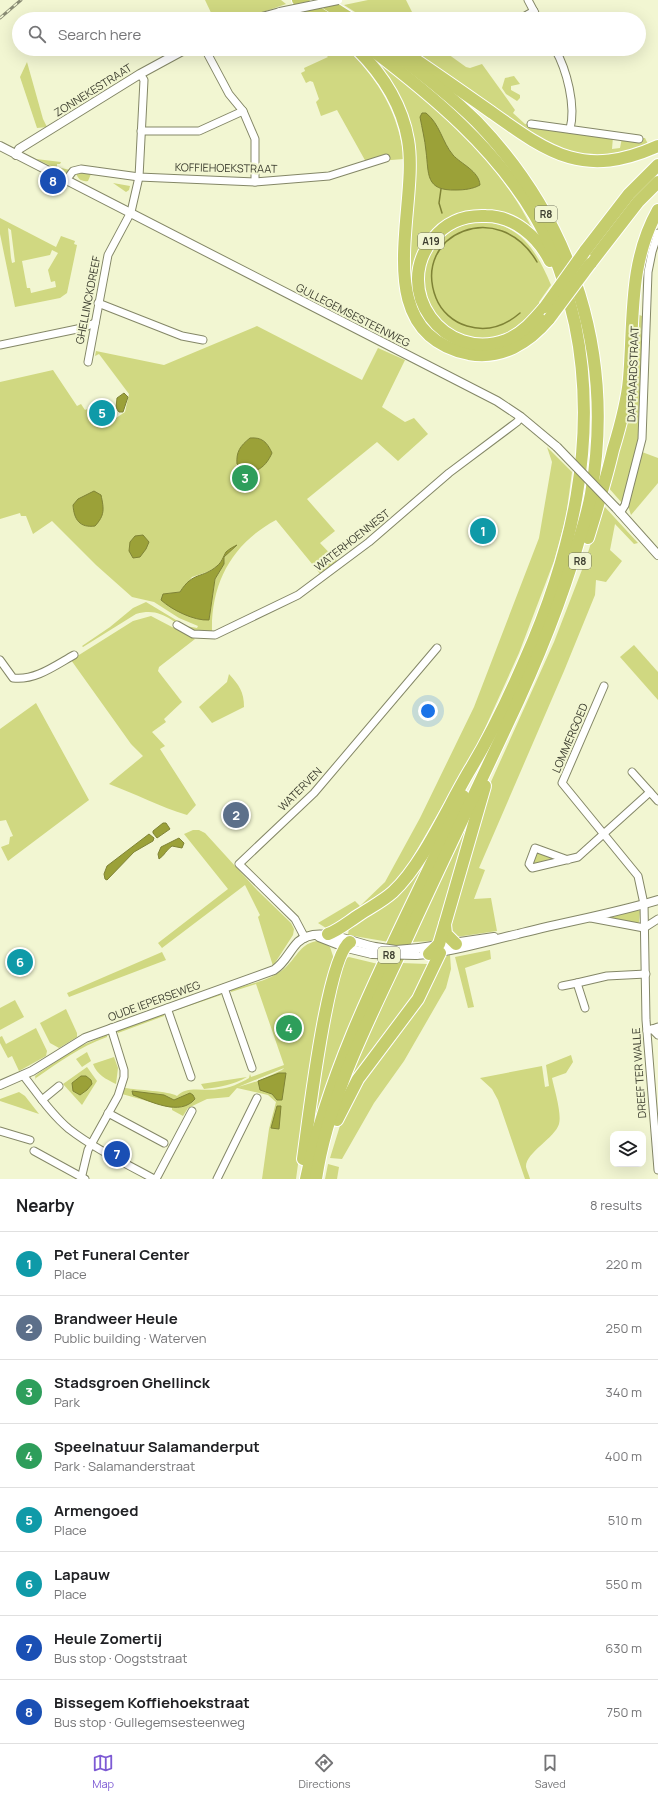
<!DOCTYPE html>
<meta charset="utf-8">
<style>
:root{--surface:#fff;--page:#f6f6f6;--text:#202124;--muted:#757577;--line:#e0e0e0;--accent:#7d5ad4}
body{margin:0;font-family:Manrope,sans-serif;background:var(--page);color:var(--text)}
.controls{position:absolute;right:12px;bottom:12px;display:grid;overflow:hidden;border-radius:8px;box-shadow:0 4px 16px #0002}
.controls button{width:36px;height:36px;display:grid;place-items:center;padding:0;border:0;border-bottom:1px solid var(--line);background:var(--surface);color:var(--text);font:20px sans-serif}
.you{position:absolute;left:428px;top:711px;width:14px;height:14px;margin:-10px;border:3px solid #fff;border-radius:50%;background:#1a73e8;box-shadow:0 0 0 6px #1a73e833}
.badge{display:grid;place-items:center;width:26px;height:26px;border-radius:50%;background:var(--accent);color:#fff;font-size:13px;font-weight:700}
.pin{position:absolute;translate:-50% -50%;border:2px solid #fff;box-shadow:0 1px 4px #0006}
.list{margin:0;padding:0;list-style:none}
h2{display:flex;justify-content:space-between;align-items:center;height:52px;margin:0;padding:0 16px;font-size:17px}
h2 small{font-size:13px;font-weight:400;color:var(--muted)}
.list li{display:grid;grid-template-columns:26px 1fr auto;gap:12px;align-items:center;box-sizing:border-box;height:64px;padding:0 16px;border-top:1px solid var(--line)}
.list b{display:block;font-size:15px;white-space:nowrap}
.list p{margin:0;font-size:13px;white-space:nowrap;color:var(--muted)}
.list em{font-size:13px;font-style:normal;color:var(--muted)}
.icon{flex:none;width:22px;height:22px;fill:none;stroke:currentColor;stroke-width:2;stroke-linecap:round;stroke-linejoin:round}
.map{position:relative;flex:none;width:658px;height:1179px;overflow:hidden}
.search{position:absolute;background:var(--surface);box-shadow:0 4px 16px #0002;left:12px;right:12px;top:12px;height:44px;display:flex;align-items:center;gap:10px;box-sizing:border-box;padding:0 14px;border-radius:22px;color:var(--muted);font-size:15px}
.sheet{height:564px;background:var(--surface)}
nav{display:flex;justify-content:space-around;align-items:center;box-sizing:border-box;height:56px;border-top:1px solid var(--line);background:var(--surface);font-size:11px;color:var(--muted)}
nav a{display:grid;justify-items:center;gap:2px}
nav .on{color:var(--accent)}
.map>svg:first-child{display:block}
.green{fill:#d0d881;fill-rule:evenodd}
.water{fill:#9ba138;stroke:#7f8336}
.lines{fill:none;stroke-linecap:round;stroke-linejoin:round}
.stream{stroke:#7f8336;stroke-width:1.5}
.minor-casing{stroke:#848767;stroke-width:9}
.tertiary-casing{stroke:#848767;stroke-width:10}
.motorway-casing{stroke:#fff;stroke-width:14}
.minor{stroke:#fff;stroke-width:7}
.tertiary{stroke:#fff;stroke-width:8}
.motorway{stroke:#c5cd6d;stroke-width:12}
.rail-casing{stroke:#898b74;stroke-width:3}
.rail{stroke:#f2f6d2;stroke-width:1.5;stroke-dasharray:4.5;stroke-linecap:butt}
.tertiary-bridge-casing{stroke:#848767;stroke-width:10;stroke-linecap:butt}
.motorway-bridge-casing{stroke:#fff;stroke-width:14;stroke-linecap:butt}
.tertiary-bridge{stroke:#fff;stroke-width:8}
.motorway-bridge{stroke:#c5cd6d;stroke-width:12}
.labels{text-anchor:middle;stroke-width:4;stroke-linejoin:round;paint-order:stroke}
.shield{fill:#f2f6d2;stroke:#737561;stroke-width:1}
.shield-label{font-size:10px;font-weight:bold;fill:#3d3e30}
.street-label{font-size:11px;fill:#3d3e30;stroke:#f2f6d2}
</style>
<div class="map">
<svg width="658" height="1179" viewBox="0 0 658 1179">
<rect width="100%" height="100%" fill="#f2f6d2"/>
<g class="green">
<polygon points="205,0 281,0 286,4 243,19 214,19"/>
<polygon points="368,0 406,0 413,14 409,19 366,19 344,5"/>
<polygon points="303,13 310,19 276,19"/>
<path d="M320,49H347C379,80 399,114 404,159L366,162L337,110L321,116L316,102L319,99L313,82L310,81L306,83L301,73L305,71L304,68L328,57Z"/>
<path d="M410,49H441L466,67L470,68L482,64L515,110L513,113L525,124L530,125L613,137L612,149L620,148L622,138H645L648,144C626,152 603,157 580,154C545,148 515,122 487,103C462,85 436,67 410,49Z"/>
<path d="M373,57C436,108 497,157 534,232L493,211L476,210L428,236L421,247L415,262L414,292H412L408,262L416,178L414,141Z"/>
<polygon points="27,62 43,119 47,127 37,128 20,77"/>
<polygon points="514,76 520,84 511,86 511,90 520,95 520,98 517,101 506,94 502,88 505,78"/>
<polygon points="36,159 61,162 60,164 57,164 57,167 70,170 66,173"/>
<path d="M81,171L91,174L88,181C82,182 77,179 76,172Z"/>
<polygon points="113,183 130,186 129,190 126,192"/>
<path d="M0,218L56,247L61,236L75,241L74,244L77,245L67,293L60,298L15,307L0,234ZM8,228L11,230L15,262L12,263L11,258ZM52,250L58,253L48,270L51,282L55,281L56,287L31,293L30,288H27L22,261L50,255Z"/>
<path d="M485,222C522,225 538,254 551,285L539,302L540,304C531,314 521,325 508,332C451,360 396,286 441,240C453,227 468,222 485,222Z"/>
<polygon points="637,314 642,316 639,437 622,503 607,486"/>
<path d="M257,326L362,380L378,348L405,360L382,407L405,422L414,418L428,434L398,461L377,442L307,499L335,531L320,543L339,563L322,576L276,520C233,543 211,582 212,631C207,631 199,632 194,631C171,624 163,606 136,614L83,647L82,646L110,627L133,608L146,602L186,626L197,628L198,626L179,618L154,602L132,597L96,565L52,521L33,534L26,516H21L20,513L0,519V382L53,370L77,406L81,404L85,410L87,409L101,428L125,412L129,394L99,354L95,356L96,351L164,365ZM234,547L224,557V564L215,579L209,620L163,594L180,592L192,577L210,571L219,565L227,551Z"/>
<polygon points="547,447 572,472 566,517 554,561 519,653 476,748 400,879 390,890 331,928 326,928 318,923 355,901 360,906 385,882 420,818 474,707 539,538 552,462"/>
<polygon points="642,452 658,458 658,483 631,515 628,506"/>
<polygon points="603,505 638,543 634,544 615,524 610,550 622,561 606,582 596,580 595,595 564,671 479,868 485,870 474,899 491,898 497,931 456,937 449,932 456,901 490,784 554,642 585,562"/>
<path d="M151,616L195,639L159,667L158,671L182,702L164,719L166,722L152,732L165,746L160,749L196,805L187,815C160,807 136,794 109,784L143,756L131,744L71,660L133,621Z"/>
<polygon points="634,645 658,672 658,700 620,657"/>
<path d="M229,674C239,685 244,692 244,707L212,723L199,707L227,682Z"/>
<polygon points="36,703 89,800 8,861 1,847 9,844 10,837 13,836 6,820 0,821 0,729"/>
<polygon points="456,798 389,942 348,935 349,927 381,906"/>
<polygon points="478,799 434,941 412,942"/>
<polygon points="193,830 199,830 205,833 257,890 291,923 294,929 293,935 273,966 258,917 260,915 245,885 162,948 158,943 228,889 184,834"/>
<polygon points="540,851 560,859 536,866 530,863 534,854"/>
<polygon points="637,910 640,911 639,922 637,923 609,918"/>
<path d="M319,941L330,947L334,959L307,1098L296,1179H262L269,1129L276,1102L268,1095L237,1088L229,1097L207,1099L188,1108L183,1116L172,1110V1108L122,1094L125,1088C137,1090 169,1091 177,1096C187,1085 205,1092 219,1089C229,1088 239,1084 249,1078L250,1074L251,1077L284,1065L256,984L231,992L230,990C249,984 271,981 286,967C297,957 301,942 319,941ZM284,1068L282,1070L258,1081L238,1087Z"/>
<polygon points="490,950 491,959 465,968 474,1007 468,1008 455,957"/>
<polygon points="162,952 166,960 69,997 67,993"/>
<polygon points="450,955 451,969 446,988 404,1061 374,1103 342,1159 330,1158 343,1116 356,1091 444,957"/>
<path d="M349,957L378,964C346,1023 325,1087 306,1151L333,999L344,959Z"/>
<polygon points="402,963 427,964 428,969 421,987 341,1106 358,1059"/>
<polygon points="221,994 221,995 174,1011 174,1010"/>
<polygon points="15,1000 24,1017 0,1030 0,1008"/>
<polygon points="66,1009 77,1033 77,1037 59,1048 50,1043 40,1023"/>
<polygon points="164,1014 164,1016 118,1033 117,1031"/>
<polygon points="36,1028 47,1051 46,1056 19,1071 12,1056 8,1058 0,1043 0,1037 2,1036 6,1044"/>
<path d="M107,1035V1037C79,1047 61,1061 36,1078V1080L35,1076L39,1073L78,1047Z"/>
<polygon points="87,1052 91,1061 82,1067 76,1059"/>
<path d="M571,1055L573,1062L566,1073L552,1078C554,1088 562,1114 559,1124C555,1138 525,1153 526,1167C527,1171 529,1175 530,1179H525L498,1100L492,1089L480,1078L542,1066L545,1087L549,1086L546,1065Z"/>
<path d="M114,1057L118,1068L116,1084C106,1079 97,1075 93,1064Z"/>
<polygon points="87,1067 97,1081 82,1105 63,1084"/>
<path d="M247,1077C233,1085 220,1087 204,1089L201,1084Z"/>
<polygon points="19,1092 25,1096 39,1114 0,1101 0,1099"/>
<polygon points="328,1164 339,1167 337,1179 325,1179"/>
</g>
<g class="water">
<path d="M422,113H426C440,124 442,142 453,155C461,164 479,171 480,185C473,189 464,190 456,190C425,191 429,174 426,151C425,140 422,128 420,117Z"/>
<polygon points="124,393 128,397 123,412 119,412 116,408 117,398"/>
<path d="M250,438C262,437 267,442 272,453C265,469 252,478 237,464C236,452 240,446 250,438Z"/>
<path d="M94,491L101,495C104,509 105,515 95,526C80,528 74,520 73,505L78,499Z"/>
<polygon points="143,535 149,542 146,549 140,557 133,558 129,551 130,542 135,536"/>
<path d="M237,545L224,557V564L215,579L209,620C194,621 172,610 161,600L163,594L180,592C193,571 202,579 217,566C222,562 223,557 226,552C229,549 233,547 237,545Z"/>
<polygon points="163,823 166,823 170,829 157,838 153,833 153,831"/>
<polygon points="149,834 154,838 153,841 134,852 107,880 105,879 104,874 107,866"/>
<path d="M179,838L184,843L182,848L172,846C166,850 165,855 159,859L158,854L161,847Z"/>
<polygon points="279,1073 286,1073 282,1100 277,1100 272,1094 260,1090 258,1081"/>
<polygon points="81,1076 86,1076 91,1080 92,1084 87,1090 80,1095 73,1091 72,1083"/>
<path d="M132,1091L164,1095L174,1100L190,1093L193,1095L195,1099C180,1117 150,1101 133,1095Z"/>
<polygon points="277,1106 281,1106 279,1129 271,1128"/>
</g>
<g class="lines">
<g class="stream">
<polyline points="441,189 439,203 442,213"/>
<path d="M520,313C505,326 487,332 467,326C453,322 441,311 436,298C411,233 500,197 537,262"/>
</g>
<defs>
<g id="minor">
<polyline points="528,0 538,19"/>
<polyline points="520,19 534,11"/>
<polyline points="205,49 229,94 243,111 255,139 255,182"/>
<path d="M555,49C567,70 576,106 570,129"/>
<polyline points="531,124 639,139"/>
<polyline points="141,131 199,131 243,111"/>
<polyline points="67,179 73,171 81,169 139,177 255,182 329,176 386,158"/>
<polyline points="98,303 182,336 203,340"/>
<polyline points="0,345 82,328 95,323"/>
<polyline points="88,362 108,255 131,212 139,177 144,80 140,74"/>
<polyline points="620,513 625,505 642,439 648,272 652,252 658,233"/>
<polyline points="177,625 193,634 215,635 298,595 369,542 449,473 517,422 521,417"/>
<path d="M0,660L13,678C35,681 56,665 74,655"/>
<polyline points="604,686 562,783 638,876 644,904 646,1020 658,1170"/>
<polyline points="632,772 658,801"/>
<polyline points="568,860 535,848 529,864 532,868 578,857 650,792"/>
<polyline points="591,918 644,928 658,919"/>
<polyline points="305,938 295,919 239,864 314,793 437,648"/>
<polyline points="562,986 577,983"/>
<polyline points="224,988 252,1068"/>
<polyline points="167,1008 191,1077"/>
<polyline points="585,1008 577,983 607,976 646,974"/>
<polyline points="652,1029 658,1035"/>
<polyline points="647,1031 658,1027"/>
<path d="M23,1075C37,1093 51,1114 69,1129C95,1149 125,1163 154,1179"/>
<polyline points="42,1100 59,1086"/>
<polyline points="108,1113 164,1143"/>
<polyline points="0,1131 30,1140"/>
<polyline points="34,1151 85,1179"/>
<polyline points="81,1179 88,1150 118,1096 124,1077 124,1070 111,1028"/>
<polyline points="156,1179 192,1111"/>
<polyline points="217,1179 257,1098"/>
</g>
<g id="tertiary">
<polyline points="255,19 280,12"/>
<polyline points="0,146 497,401 521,417 557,447"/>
<polyline points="16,155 19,149 140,74 186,49"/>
<polyline points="616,508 658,555"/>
<polyline points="319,937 347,948 372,954"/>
<polyline points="419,948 494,937"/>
<path d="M416,955C451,952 483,942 518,934C564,922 612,914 658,900"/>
<path d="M0,1085L32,1071L85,1038L274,970C285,963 289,951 298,942C317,924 353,943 375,947"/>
</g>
<g id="motorway">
<polyline points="298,0 328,19"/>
<polyline points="321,0 351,19"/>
<path d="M357,49C382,74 402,104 408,140C420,208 365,332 469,354C501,360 529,343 549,319"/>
<path d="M410,56C437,74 464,93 491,112C550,154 584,179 658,146"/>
<polyline points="585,251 629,194 658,165"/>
<polyline points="590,264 638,202 658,182"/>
<path d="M545,307C534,320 522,334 506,340C444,363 391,290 433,239C446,222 465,215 486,216C514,216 538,237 550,261"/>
<path d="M588,538C597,509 606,480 613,450C620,427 627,403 629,379C634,321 628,263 658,210"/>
<polyline points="445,924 446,934 456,944"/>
<path d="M328,934C339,930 348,922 359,915C371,907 383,901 393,892C424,863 449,804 471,768C492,733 509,697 525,660C572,554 599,440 575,324C566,286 555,250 535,216C495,148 434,97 371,49"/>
<polyline points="429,954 439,944 445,924 485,786"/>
<polyline points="337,1120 358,1079 418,999 440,953"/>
<path d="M303,1159C308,1125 327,956 350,942"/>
<path d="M306,1179C334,1045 407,921 463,796"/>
<path d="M316,1179C328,1098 368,1022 402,949C436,874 472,800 507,725C535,666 560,606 578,543C583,527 588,511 591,494C615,356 574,223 477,122C450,95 419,72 389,49"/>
</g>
</defs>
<use href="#minor" class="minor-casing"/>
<use href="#tertiary" class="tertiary-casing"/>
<use href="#motorway" class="motorway-casing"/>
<use href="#minor" class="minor"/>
<use href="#tertiary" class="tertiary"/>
<use href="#motorway" class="motorway"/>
<defs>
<polyline id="rail" points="0,18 21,0"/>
</defs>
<use href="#rail" class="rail-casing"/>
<use href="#rail" class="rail"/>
<defs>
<g id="tertiary-bridge">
<polyline points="280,12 338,0"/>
<polyline points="557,447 616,508"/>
<polyline points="375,947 396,950 419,948"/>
<polyline points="372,954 416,955"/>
</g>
<g id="motorway-bridge">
<polyline points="545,307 585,251"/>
<polyline points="549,319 590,264"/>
</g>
</defs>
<use href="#tertiary-bridge" class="tertiary-bridge-casing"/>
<use href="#motorway-bridge" class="motorway-bridge-casing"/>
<use href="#tertiary-bridge" class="tertiary-bridge"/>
<use href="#motorway-bridge" class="motorway-bridge"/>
</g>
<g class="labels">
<g class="shield">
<rect x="535" y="206" width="22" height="16" rx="3"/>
<rect x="418" y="233" width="26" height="16" rx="3"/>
<rect x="569" y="553" width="22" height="16" rx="3"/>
<rect x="378" y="947" width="22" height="16" rx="3"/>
</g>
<g class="shield-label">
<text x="546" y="218">R8</text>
<text x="431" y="245">A19</text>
<text x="580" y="565">R8</text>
<text x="389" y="959">R8</text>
</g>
<g class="street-label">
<text transform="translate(93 90) rotate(-32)" y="4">ZONNEKESTRAAT</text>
<text transform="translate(226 168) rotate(1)" y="4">KOFFIEHOEKSTRAAT</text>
<text transform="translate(88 300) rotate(-79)" y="4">GHELLINCKDREEF</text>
<text transform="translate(353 315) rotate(27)" y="4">GULLEGEMSESTEENWEG</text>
<text transform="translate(633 374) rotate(-88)" y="4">DAPPAARDSTRAAT</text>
<text transform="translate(352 540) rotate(-38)" y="4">WATERHOENNEST</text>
<text transform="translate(570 738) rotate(-67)" y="4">LOMMERGOED</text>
<text transform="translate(300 789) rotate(-45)" y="4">WATERVEN</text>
<text transform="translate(154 1001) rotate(-20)" y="4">OUDE IEPERSEWEG</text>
<text transform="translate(639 1073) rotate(-94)" y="4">DREEF TER WALLE</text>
</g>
</g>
</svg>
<div class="controls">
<button><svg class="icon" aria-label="layers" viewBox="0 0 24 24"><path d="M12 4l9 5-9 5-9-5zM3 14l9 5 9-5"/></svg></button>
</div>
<div class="you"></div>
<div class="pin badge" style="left:483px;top:531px;background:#0f9aa8">1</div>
<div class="pin badge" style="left:236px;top:815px;background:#5c6f8a">2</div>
<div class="pin badge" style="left:245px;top:478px;background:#2e9e5b">3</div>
<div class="pin badge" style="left:289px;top:1028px;background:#2e9e5b">4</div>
<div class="pin badge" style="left:102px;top:413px;background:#0f9aa8">5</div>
<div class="pin badge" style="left:20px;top:962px;background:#0f9aa8">6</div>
<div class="pin badge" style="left:117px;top:1154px;background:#1a4fb4">7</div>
<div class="pin badge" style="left:53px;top:181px;background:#1a4fb4">8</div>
<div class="search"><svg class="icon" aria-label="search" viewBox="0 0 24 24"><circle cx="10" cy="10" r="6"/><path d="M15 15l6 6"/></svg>Search here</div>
</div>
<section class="sheet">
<h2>Nearby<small>8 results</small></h2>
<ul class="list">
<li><span class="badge" style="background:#0f9aa8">1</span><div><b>Pet Funeral Center</b><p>Place</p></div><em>220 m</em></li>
<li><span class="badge" style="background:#5c6f8a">2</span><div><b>Brandweer Heule</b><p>Public building · Waterven</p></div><em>250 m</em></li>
<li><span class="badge" style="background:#2e9e5b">3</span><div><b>Stadsgroen Ghellinck</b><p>Park</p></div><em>340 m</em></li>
<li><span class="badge" style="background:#2e9e5b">4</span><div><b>Speelnatuur Salamanderput</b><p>Park · Salamanderstraat</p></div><em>400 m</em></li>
<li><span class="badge" style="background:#0f9aa8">5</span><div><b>Armengoed</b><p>Place</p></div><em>510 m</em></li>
<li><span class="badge" style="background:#0f9aa8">6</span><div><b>Lapauw</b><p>Place</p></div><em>550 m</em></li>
<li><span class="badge" style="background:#1a4fb4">7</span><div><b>Heule Zomertij</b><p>Bus stop · Oogststraat</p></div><em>630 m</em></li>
<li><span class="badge" style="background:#1a4fb4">8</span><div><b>Bissegem Koffiehoekstraat</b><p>Bus stop · Gullegemsesteenweg</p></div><em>750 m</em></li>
</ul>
</section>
<nav>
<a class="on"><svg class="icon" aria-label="map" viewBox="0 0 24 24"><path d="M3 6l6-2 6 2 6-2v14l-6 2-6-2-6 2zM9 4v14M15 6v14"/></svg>Map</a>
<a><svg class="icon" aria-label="directions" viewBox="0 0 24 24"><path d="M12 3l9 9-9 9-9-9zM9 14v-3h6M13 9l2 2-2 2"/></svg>Directions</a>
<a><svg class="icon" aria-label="saved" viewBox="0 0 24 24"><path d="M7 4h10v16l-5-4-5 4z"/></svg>Saved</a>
</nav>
